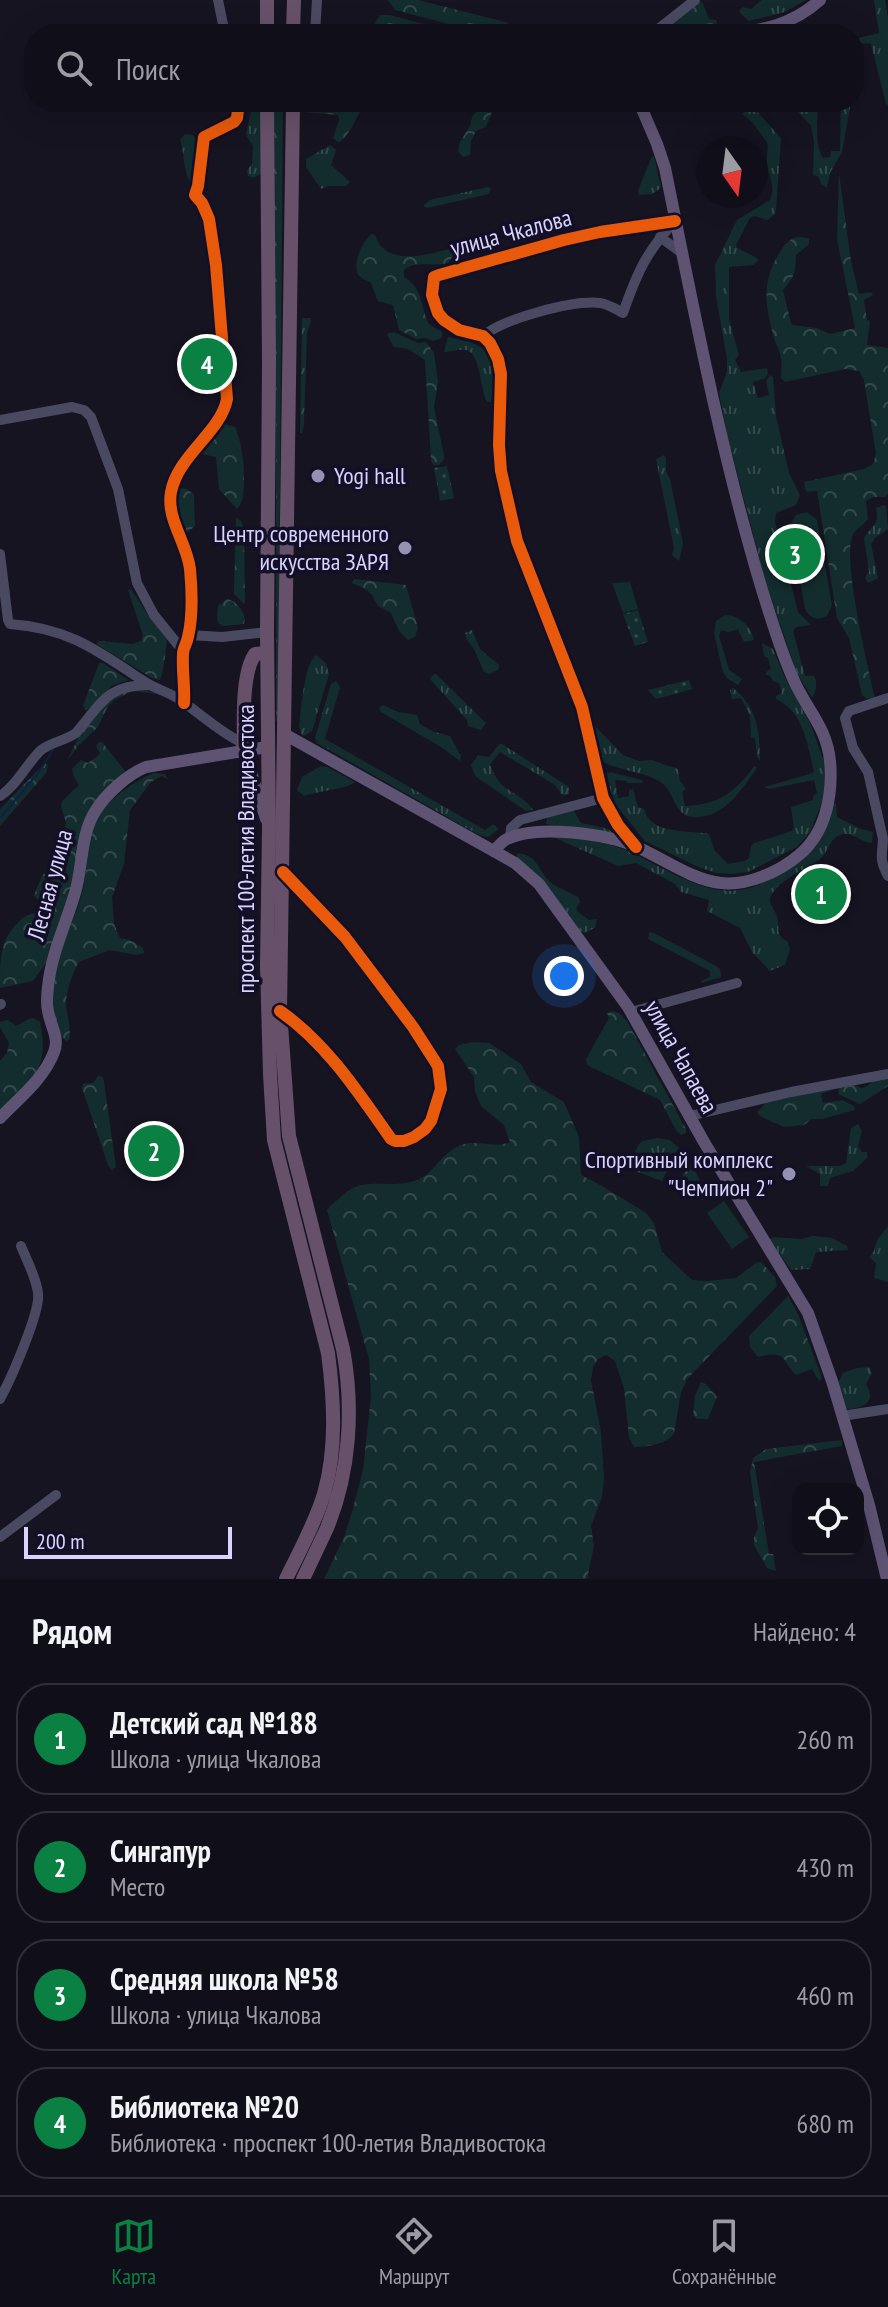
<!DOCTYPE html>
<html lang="ru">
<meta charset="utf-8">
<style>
:root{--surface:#100f19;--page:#191822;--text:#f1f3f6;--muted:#9c9ca2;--line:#302f38;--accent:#0b8043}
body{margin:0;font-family:"PT Sans Narrow",sans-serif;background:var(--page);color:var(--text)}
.controls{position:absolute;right:24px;bottom:24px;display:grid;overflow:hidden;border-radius:16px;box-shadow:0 8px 32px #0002}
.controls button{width:72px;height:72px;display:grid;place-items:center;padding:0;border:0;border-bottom:2px solid var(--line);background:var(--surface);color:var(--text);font:40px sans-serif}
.compass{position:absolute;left:696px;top:136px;width:72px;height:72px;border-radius:50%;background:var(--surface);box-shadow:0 8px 32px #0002;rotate:166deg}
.scale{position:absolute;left:24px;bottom:20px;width:208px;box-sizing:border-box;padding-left:8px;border:4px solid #d9d4ff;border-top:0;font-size:22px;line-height:28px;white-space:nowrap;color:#d9d4ff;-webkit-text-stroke:6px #130f26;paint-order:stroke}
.you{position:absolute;left:564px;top:976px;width:28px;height:28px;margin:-20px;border:6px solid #fff;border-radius:50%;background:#1a73e8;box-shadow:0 0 0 12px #1a73e833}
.badge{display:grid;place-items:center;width:52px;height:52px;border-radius:50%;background:var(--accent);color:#fff;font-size:26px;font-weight:700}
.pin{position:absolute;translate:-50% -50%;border:4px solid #fff;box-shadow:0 2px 8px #0006}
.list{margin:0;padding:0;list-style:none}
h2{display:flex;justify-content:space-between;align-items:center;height:104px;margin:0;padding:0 32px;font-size:34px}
h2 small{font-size:26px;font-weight:400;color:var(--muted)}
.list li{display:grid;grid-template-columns:52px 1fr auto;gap:24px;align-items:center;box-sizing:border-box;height:112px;margin:0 16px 16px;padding:0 16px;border:2px solid var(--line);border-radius:32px}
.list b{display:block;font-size:30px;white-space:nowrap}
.list p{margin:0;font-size:26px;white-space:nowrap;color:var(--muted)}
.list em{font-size:26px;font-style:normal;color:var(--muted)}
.icon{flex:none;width:44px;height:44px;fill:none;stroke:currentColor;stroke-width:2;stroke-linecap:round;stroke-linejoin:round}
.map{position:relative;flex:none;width:888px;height:1579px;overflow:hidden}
.search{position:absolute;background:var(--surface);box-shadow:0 8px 32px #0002;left:24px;right:24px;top:24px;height:88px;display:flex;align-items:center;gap:20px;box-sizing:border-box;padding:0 28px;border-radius:32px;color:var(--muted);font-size:30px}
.sheet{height:616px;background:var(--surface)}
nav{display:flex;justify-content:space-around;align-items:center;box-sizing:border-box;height:112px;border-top:2px solid var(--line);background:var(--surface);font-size:22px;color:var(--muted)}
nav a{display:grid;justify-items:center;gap:4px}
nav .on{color:var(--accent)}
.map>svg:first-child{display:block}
.grass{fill:url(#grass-tufts)}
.forest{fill:url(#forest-crowns)}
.park{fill:url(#park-dots)}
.pitch{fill:#132c2d}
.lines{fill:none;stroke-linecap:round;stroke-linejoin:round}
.stream{stroke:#0d2144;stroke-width:2}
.minor{stroke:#4a4962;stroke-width:10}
.major{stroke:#5e5373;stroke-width:12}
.highway{stroke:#67516a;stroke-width:14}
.cycleway-casing{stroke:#130f26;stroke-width:17}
.cycleway{stroke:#e8590c;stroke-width:12}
.poi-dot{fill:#9591b1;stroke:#130f26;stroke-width:3}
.labels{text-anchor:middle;stroke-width:7;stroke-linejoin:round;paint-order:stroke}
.street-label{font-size:24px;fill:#d9d4ff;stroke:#130f26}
.poi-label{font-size:24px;fill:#d9d4ff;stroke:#130f26;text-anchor:end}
</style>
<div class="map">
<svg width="888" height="1579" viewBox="0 0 888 1579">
<defs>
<pattern id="grass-tufts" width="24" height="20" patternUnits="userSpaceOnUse" patternTransform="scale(2)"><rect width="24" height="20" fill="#132c2d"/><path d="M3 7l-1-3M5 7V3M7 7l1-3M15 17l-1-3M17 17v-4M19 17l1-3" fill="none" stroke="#354a4c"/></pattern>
<pattern id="forest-crowns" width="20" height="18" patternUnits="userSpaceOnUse" patternTransform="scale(2)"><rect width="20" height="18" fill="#132c2d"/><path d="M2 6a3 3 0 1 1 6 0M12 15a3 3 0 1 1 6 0" fill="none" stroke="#354a4c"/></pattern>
<pattern id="park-dots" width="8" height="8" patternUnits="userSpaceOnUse" patternTransform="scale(2)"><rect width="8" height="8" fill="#132c2d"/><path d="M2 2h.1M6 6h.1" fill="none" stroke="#354a4c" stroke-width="1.8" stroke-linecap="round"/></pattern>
</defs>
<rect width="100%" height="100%" fill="#161421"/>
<g class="grass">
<polygon points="762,0 806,0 785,12 749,21 739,12 742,7 751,9"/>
<polygon points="874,0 885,0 888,18 888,105 886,104 871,44 856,43 859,38 879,33"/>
<polygon points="253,102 260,102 261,174 253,178 248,176 247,170 252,164 253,146 246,135"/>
<path d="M789,102H818C818,120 814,144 823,158L830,157L831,151H840L841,102H851L842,152L830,173L827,188L821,184L819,177L813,175L814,141L811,126Z"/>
<path d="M751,105L781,138L776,210L774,215L767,220L754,216L750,218L736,245L737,248L757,258L758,261L753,265L729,267V319L739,355L735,360L741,372L767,368L768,374L764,379L753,382L758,398L769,395L766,381L770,375L773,377L776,416L789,473L800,495L796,505L776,513L775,522L798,612L811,625L796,627L793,631L805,676H814C818,683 816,691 812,698L797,673L765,580L727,434L719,393L727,372V359L716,296L715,265L737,220L770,200C776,187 769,177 767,164C766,156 769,150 767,142L752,122L742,114Z"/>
<path d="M185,134L193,135L198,144C197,157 190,150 197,166L193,186C183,175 185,154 180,140Z"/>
<polygon points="330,145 336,150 331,165 350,182 346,186 329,186 321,189 306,167 306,159"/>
<polygon points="654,156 661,188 652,194 639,195 638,191 651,158"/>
<polygon points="488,187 491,189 489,194 427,208 423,206 430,200"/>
<polygon points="302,318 310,318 311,320 307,333 304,425 302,433 300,433"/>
<path d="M448,337C458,340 472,341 480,347C497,357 495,387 491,402H487C481,391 480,358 470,352C464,347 451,352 444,352Z"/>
<polygon points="664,455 666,458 666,472 670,479 683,543 679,561 672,555 674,548 656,459"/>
<path d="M884,505L886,506L888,529L875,538L871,544L878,578L868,583L865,578L869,572L864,538C872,524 880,526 876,508Z"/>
<path d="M725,615C739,615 751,626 754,640L744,642L738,629L729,632L721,630L719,636L729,670L742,679L738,685L727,678L723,672L714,633L716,621Z"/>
<polygon points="472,630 480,649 499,665 499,669 489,674 484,672 474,649 467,640 465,633"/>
<path d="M762,643L773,649L784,676L811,725L824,762V795L819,810L810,832L797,847L748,872L732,874L716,873L696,866L645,841L616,805L611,792L607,774L610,772L642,780L643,783H628L626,781L615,780L618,798L629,796V790L633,789L638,807L644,809C650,835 689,830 709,834L715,851L728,864L745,861L749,858L751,846L754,843L792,831L794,828L791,807L813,800V796L817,793L814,780L769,789L764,787L813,773L814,771C807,744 804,712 776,699V696L782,693L779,683L773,681L770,676L766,675V672L771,669L768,658L764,656Z"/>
<path d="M316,655L326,663L329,674L312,731L304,736L301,734L299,726C302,708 303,666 316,655Z"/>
<polygon points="434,674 436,674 486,723 481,730 468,726 467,720 430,679"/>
<polygon points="336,681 340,687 325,739 485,830 493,824 499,829 488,837 479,835 317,743 315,738 331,684"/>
<path d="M733,688C757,707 760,731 760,761L757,756L755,738L751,737L750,715L741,698L732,699L730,690Z"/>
<polygon points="383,705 398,712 417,715 420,724 434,732 450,736 461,756 460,761 441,747 381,712 379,708"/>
<path d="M595,726L623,755L639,761L651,760L678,769L680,781L686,789L682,792L685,806C718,805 736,792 754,766L757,768C739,793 721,823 686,816C672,806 673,789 659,781C642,771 620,771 603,762L593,728Z"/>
<path d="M499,744H502L569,787V794L563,796L555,785L500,752L490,764C500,795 519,789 533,810L526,811L475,776L471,765L478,755L489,757Z"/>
<path d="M321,766L327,767L355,782C348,789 317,791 304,796L297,790L302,777Z"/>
<path d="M834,803L836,804L837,817L861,829L873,832L872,843C860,843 852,829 838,836C828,841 828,854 819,860C807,868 773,883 770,899C769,905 775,910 777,916C781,930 773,933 788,942L790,949L785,965L770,971L752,952L740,928L707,911L709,900L681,892L675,884L636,863L618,866L553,837C575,838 599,840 620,848C661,863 706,903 753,887C762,884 772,878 780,873C817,853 823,843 834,803Z"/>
<path d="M574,811L581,823C591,826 607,826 613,833L546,824L547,818Z"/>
<path d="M517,853C539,856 536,867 549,881C556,888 570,892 578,897L580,902L576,908L578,912L589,920L597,919L595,928L584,933L579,930L517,858Z"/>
<polygon points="652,932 716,966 720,969 721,977 701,983 701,981 710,977 710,971 648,939 649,933"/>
<polygon points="858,1124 862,1131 858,1146 862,1152 867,1152 867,1158 853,1171 830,1178 828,1186 820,1186 820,1174 806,1166 839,1166 846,1163 851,1128"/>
<polygon points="658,1138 670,1140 679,1148 662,1181 627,1168 639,1144 643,1141"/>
<path d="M689,1163C698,1171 702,1186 704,1198L702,1200L677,1186Z"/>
<polygon points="888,1226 888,1282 874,1278 876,1263 869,1257 874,1251 877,1240"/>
<polygon points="813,1236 832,1238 847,1246 848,1250 816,1252 810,1269 791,1270 769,1240 773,1237 802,1239"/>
<path d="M870,1367L872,1373L866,1384C877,1402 864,1408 847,1409L838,1383L843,1373L857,1368Z"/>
</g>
<g class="forest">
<polygon points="388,0 418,0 505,22 518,29 520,34 490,34 464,28 395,10"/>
<polygon points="700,1 703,4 709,19 716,20 717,26 668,31 667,27"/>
<polygon points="380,15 390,15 460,34 374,34 375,23"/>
<polygon points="272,102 283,102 278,721 276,721 276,429"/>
<path d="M298,102H366C356,116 353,131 339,143L333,138L339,120L338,115L303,112L300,110Z"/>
<polygon points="484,102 496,102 486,127 476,131 471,141 470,155 463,157 458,151 460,142 470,126 472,117"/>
<path d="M839,173L851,261L859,294L871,292L873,295L864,300L867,320L870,321L867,345L888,348V494L886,497H873L866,501L868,519C863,526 854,529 852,537C843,563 868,667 875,698L867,699L862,695L849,638L837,618L817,491L806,492L804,482L864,469L873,464L876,454L864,380L859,371L845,369L785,382L781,378C781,372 782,365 781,359C781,353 777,347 775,341C765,306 760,281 782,249C789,239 797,234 809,239V244L796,255C795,273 795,277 783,290L791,323L793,325L817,328L830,334L855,328L837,239Z"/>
<path d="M372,234L375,235C390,280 461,240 493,239L481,251H472L453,256L448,263C434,267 415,260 404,270V277C423,288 420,306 429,324L442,332V338L433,341L426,338L416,339L399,330L393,305L378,301L371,283C368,281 362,279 359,276C351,265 363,240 372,234Z"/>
<polygon points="394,332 418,343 426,342 434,353 438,382 434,407 444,455 444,459 439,465 433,465 431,460 425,360 408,349 394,347 387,335 388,333"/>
<path d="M224,424L235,427C243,442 250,498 237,509L219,489L216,457L202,454L196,462L193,459L218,428Z"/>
<polygon points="179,488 187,489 194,495 195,526 188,532 182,531 177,521 173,491"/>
<polygon points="236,517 241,521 244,529 245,602 244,604 234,594"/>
<polygon points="354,579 406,585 418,628 415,637 408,640 399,631 391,613 378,606 372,595 364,588 352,583"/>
<path d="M131,589L148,615L167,639C166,650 164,671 160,680L152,678L96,644L99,641L132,644L141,641L143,635L128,590Z"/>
<path d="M227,599C237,601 247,614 244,624L224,626L219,624L217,619L218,606Z"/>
<polygon points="99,663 103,663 128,680 111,686 101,699 86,711 83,706"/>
<polygon points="143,689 158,694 133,691 114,700 107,708 98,727 78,746 67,761 81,732 116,693"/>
<path d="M99,742H102L126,772L99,799L48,960L33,981L0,988C0,956 0,937 24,917C30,914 36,913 42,909L41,904L34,895L43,874L51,873L55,868L52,847L63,833L66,823L61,806L62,801L79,785L74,777L72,769L81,760L88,763L100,754L96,746Z"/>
<polygon points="45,763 48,766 46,773 0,826 0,809"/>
<path d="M154,773L165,774L168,779L162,776L151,782L130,810L124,864L112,897L114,924L120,938L130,940L143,948L144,953L136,955L110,950L79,962C72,974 65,994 66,1007C68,1019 71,1028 69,1040L66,1041C29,1003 72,932 83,890C88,868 87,837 97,817C106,801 137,779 154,773Z"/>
<polygon points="613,1011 619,1013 627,1021 686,1129 686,1133 681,1135 676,1130 660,1100 587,1065 586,1059 609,1018 607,1013"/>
<path d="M33,1018L40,1022C50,1070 33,1079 0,1109V1061L7,1053L9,1043L0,1027V1022L8,1020L16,1026L29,1019Z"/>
<path d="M473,1042L489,1043L521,1064L531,1082L564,1102L579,1137L581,1175L602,1186L646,1213L654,1223L662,1252L692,1280L707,1281L736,1278L756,1263L761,1262L775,1277L777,1286L687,1379L681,1392L674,1434C666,1444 647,1447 634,1447L629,1438L624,1388L615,1361L606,1355L598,1359L593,1367L591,1380L601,1432L604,1478L602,1497L591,1526L594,1546L587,1579H324L344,1537L352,1512L363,1470L371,1396L369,1359L327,1210L330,1206C338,1200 346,1191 355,1187C372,1180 399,1188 417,1180C434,1174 441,1153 461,1145C477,1139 495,1149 510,1142L504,1125L481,1106L475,1091L474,1077L455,1049L459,1045Z"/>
<polygon points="98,1076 103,1077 104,1082 116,1167 112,1170 108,1165 82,1088 83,1084 93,1083"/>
<path d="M888,1078V1086L860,1104L838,1094L839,1087L853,1084C863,1091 864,1088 872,1082C875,1079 883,1079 888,1078Z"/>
<polygon points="835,1089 821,1094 823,1103 842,1100 854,1106 855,1110 822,1119 812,1119 804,1125 784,1127 760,1116 757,1112 767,1102 794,1095"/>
<path d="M788,1296L798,1314L821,1375L822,1379L819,1381L812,1369L796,1375C780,1359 788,1350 758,1357L750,1347L749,1336Z"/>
<polygon points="701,1382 706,1384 717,1397 708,1419 697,1419 693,1415 695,1396"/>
<polygon points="842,1440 842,1446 754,1462 769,1554 773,1554 776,1571 767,1568 754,1545 754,1537 758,1528 750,1472 753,1458 766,1449"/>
</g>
<g class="park">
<polygon points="447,466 454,498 440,501 434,468"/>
<polygon points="638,610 648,642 635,646 623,614"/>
<polygon points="689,680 692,689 656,699 648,690"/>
</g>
<g class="pitch">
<path d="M807,512L817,520L832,605L827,616C818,621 810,619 805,609L790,525L796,515Z"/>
<polygon points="630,582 638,609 623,613 612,583"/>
<polygon points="724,1201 749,1237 732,1249 707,1213"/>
</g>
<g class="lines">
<polyline class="stream" points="0,818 39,772 53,750"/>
<g class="minor">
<polyline points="218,0 225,34"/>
<polyline points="315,34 317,0"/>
<polyline points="652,34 695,0"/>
<polyline points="660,237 682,253"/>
<path d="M483,336C503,319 572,300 600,303C608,304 616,309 623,313C637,273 646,252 675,221"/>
<polyline points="0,420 72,407 84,410 91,417 118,489 137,583 154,615 183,651"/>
<path d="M0,554L8,620L10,624C69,628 98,651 145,682C156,689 168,692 179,699C198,712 220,732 239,741L243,748"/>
<polyline points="189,635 222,637 267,632"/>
<path d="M888,698L849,711L845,718L853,748L868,772L883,839C882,857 879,859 888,876"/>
<path d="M184,703C185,687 182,670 183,654C183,648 187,643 188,637C193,616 192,590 190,569C187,543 166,519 171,492C178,455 221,432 227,399L216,265L209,219L202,203L195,195L198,186L204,137L234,122L237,118L239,102"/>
<path d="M0,796C17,785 26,765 40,751C50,742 65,741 76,733C102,703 106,685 149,685"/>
<polyline points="510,837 511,828 520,820 603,798"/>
<polyline points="636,847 618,825 603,798 582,707 517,541 501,471 499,445 501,374 498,359 490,343 483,336 459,330 444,320 438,313 432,295 434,277 439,275 564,240 600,232 675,221"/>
<polyline points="0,1005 1,1004"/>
<path d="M280,1011C327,1044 358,1092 391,1139L395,1141H404L414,1137L425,1129L431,1121L441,1089L438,1066L413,1027L345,937L283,872"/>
<polyline points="631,1012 737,983"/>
<polyline points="690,1116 791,1092 888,1074"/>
<path d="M0,1399C10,1381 41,1311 38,1293C36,1277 27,1261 21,1246"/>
<polyline points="842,1416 888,1409"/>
<polyline points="0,1537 56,1495"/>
</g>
<g class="major">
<path d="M728,34C764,30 792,25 820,0"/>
<polyline points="286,735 515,863 539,884 628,1007 704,1142 808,1313 832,1381 869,1505 887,1579"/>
<polyline points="244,750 266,819"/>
<path d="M494,851C498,847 501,842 507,839C537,824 607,834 637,847C664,859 692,880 721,883C747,886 779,872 799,855C826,833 833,794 830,761C827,729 809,712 796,685C782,656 773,624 763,593C721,454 694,311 665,168L657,144L639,102"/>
<path d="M0,1118C19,1098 44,1079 54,1052C60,1038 50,1025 48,1011C46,1003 47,995 48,987C51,954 66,924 75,893C83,867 80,834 96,810C106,794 128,774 146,767L267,747"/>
</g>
<g class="highway">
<polyline points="267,34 267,0"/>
<polyline points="293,34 294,0"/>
<path d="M267,102L269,365L267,632L269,829L267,965L270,1074L274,1140L328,1353C334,1399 337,1449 324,1494C315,1524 299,1552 286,1579"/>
<path d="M293,102L280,1011L289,1136L343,1349C354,1408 350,1472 327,1528C319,1545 311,1562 303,1579"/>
<path d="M244,750C244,725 241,674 255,654L267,653"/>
</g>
<defs>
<g id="cycleway">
<path d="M184,703C185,687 182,670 183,654C183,648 187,643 188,637C193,616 192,590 190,569C187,543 166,519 171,492C178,455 221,432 227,399L216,265L209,219L202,203L195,195L198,186L204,137L234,122L237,118L239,102"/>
<polyline points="636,847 618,825 603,798 582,707 517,541 501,471 499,445 501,374 498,359 490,343 483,336 459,330 444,320 438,313 432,295 434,277 439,275 564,240 600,232 675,221"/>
<path d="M280,1011C327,1044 358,1092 391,1139L395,1141H404L414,1137L425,1129L431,1121L441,1089L438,1066L413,1027L345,937L283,872"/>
</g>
</defs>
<use href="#cycleway" class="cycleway-casing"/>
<use href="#cycleway" class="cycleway"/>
</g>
<g class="poi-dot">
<circle cx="318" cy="476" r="8"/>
<circle cx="405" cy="548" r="8"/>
<circle cx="789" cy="1174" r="8"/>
</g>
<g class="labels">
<g class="street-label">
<text transform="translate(511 233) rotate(-15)" y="8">улица Чкалова</text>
<text transform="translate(246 849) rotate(-90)" y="8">проспект 100-летия Владивостока</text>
<text transform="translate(50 885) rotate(-75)" y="8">Лесная улица</text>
<text transform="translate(681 1057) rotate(61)" y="8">улица Чапаева</text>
</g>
<g class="poi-label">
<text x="334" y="484" text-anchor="start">Yogi hall</text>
<text x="389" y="542">Центр современного<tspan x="389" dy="28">искусства ЗАРЯ</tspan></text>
<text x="773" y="1168">Спортивный комплекс<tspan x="773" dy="28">"Чемпион 2"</tspan></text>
</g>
</g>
</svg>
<div class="controls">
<button><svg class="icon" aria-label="locate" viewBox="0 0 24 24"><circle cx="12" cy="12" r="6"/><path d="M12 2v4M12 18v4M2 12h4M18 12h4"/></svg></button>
</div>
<svg class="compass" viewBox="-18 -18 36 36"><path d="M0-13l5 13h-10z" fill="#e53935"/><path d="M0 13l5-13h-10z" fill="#9c9ca2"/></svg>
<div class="scale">200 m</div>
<div class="you"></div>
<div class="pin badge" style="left:821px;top:894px">1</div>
<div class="pin badge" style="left:154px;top:1151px">2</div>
<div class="pin badge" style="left:795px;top:554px">3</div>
<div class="pin badge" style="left:207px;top:364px">4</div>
<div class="search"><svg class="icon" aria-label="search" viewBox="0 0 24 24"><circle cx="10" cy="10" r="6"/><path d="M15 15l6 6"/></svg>Поиск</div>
</div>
<section class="sheet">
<h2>Рядом<small>Найдено: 4</small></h2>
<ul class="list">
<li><span class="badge">1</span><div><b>Детский сад №188</b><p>Школа · улица Чкалова</p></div><em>260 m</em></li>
<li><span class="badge">2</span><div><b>Сингапур</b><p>Место</p></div><em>430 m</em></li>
<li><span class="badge">3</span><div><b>Средняя школа №58</b><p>Школа · улица Чкалова</p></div><em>460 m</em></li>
<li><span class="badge">4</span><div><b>Библиотека №20</b><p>Библиотека · проспект 100-летия Владивостока</p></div><em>680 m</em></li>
</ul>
</section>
<nav>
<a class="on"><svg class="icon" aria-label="map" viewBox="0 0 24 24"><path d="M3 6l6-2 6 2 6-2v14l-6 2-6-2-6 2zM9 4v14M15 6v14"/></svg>Карта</a>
<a><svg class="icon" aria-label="directions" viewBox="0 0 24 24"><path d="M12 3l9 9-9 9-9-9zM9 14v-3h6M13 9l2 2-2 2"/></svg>Маршрут</a>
<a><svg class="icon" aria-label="saved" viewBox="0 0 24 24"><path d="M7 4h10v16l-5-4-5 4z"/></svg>Сохранённые</a>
</nav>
